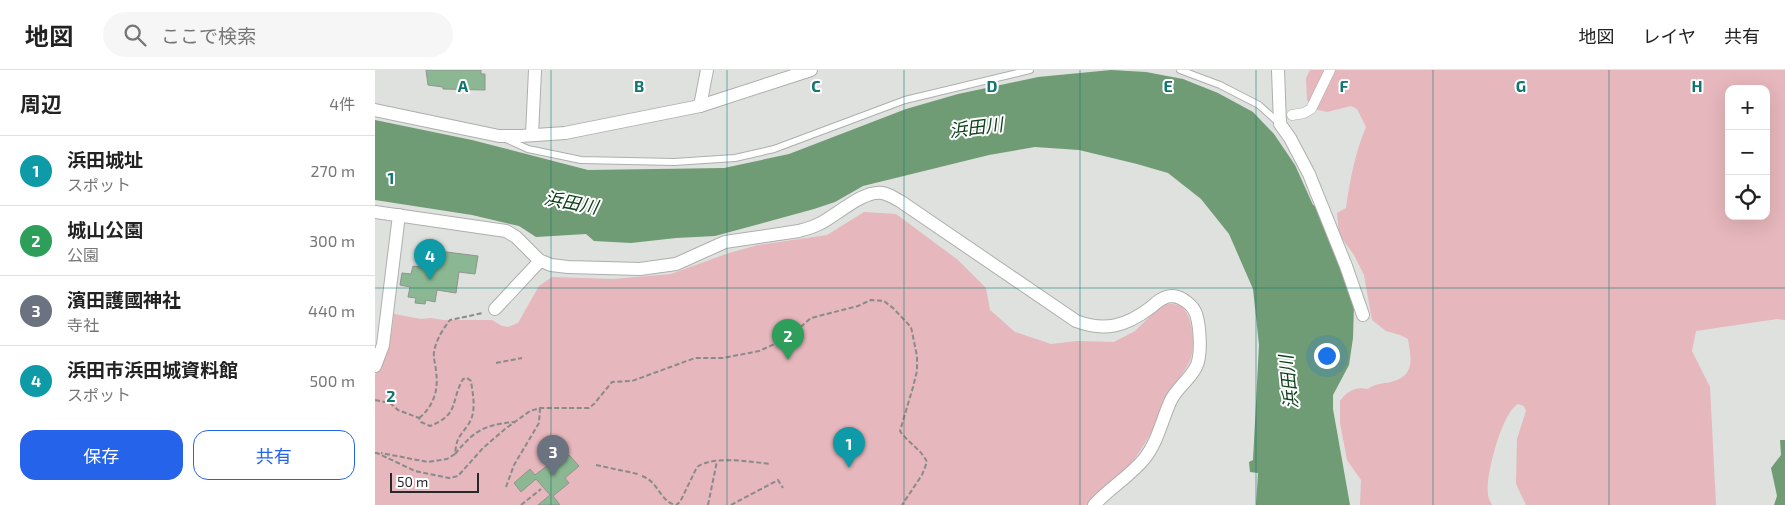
<!DOCTYPE html>
<html lang="ja">
<meta charset="utf-8">
<style>
:root{--surface:#fff;--page:#f6f6f6;--text:#222;--muted:#767676;--line:#e0e0e0;--accent:#2563eb}
body{margin:0;font-family:"Exo 2","Noto Sans JP",sans-serif;background:var(--page);color:var(--text)}
.controls{position:absolute;right:15px;top:15px;display:grid;overflow:hidden;border-radius:10px;box-shadow:0 5px 20px #0002}
.controls button{width:45px;height:45px;display:grid;place-items:center;padding:0;border:0;border-bottom:1px solid var(--line);background:var(--surface);color:var(--text);font:25px sans-serif}
.scale{position:absolute;left:15px;bottom:12px;width:89px;box-sizing:border-box;padding-left:5px;border:2px solid #272827;border-top:0;font-size:14px;line-height:18px;white-space:nowrap;color:#272827;-webkit-text-stroke:4px #fff;paint-order:stroke}
.you{position:absolute;left:951px;top:285px;width:18px;height:18px;margin:-12px;border:4px solid #fff;border-radius:50%;background:#1a73e8;box-shadow:0 0 0 8px #1a73e833}
.badge{display:grid;place-items:center;width:32px;height:32px;border-radius:50%;background:var(--accent);color:#fff;font-size:16px;font-weight:700}
.pin{position:absolute;translate:-50% -41px;filter:drop-shadow(0 1px 2px #0008)}
.pin::after{content:'';position:absolute;top:26px;width:18px;height:15px;background:inherit;clip-path:polygon(0 0,100% 0,50% 100%)}
.list{margin:0;padding:0;list-style:none}
h2{display:flex;justify-content:space-between;align-items:center;height:65px;margin:0;padding:0 20px;font-size:21px}
h2 small{font-size:16px;font-weight:400;color:var(--muted)}
.list li{display:grid;grid-template-columns:32px 1fr auto;gap:15px;align-items:center;box-sizing:border-box;height:70px;padding:0 20px;border-top:1px solid var(--line)}
.list b{display:block;font-size:19px;white-space:nowrap}
.list p{margin:0;font-size:16px;white-space:nowrap;color:var(--muted)}
.list em{font-size:16px;font-style:normal;color:var(--muted)}
.actions{display:flex;gap:10px;padding:15px 20px}
.actions a{flex:1;padding:11px 0;border:1px solid var(--accent);border-radius:15px;text-align:center;font-size:18px;color:var(--accent)}
.actions .main{background:var(--accent);color:#fff}
.icon{flex:none;width:28px;height:28px;fill:none;stroke:currentColor;stroke-width:2;stroke-linecap:round;stroke-linejoin:round}
.map{position:relative;flex:none;width:1410px;height:435px;overflow:hidden}
header{display:flex;align-items:center;gap:30px;box-sizing:border-box;height:70px;padding:0 25px;background:var(--surface);border-bottom:1px solid var(--line)}
header strong{font-size:24px}
nav{display:flex;gap:28px;margin-inline-start:auto;font-size:18px}
.search{width:350px;height:45px;background:var(--page);display:flex;align-items:center;gap:12px;box-sizing:border-box;padding:0 18px;border-radius:28px;color:var(--muted);font-size:19px}
main{display:flex}
aside{flex:1;background:var(--surface)}
.map>svg:first-child{display:block}
.green{fill:#e6b7bc;fill-rule:evenodd}
.water{fill:#6f9b75}
.building{fill:#8bb892;stroke:#919391}
.lines{fill:none;stroke-linecap:round;stroke-linejoin:round}
.service-casing{stroke:#acafac;stroke-width:8}
.pedestrian-casing{stroke:#acafac;stroke-width:11}
.minor-casing{stroke:#acafac;stroke-width:14}
.path{stroke:#898b89;stroke-width:2;stroke-dasharray:5 2.5;stroke-linecap:butt}
.service{stroke:#fff;stroke-width:6}
.pedestrian{stroke:#fff;stroke-width:10}
.minor{stroke:#fff;stroke-width:12}
.grid{fill:none;stroke:#0f766e;stroke-width:1;stroke-opacity:0.55}
.labels{text-anchor:middle;stroke-width:4;stroke-linejoin:round;paint-order:stroke}
.water-label{font-size:18px;font-style:italic;fill:#0f421d;stroke:#fff}
.grid-label{font-size:16px;text-anchor:middle;font-weight:bold;fill:#0f766e;stroke:#fff;stroke-width:4;stroke-linejoin:round;paint-order:stroke}
</style>
<header>
<strong>地図</strong>
<div class="search"><svg class="icon" aria-label="search" viewBox="0 0 24 24"><circle cx="10" cy="10" r="6"/><path d="M15 15l6 6"/></svg>ここで検索</div>
<nav><a>地図</a><a>レイヤ</a><a>共有</a></nav>
</header>
<main>
<aside>
<h2>周辺<small>4件</small></h2>
<ul class="list">
<li><span class="badge" style="background:#0f9aa8">1</span><div><b>浜田城址</b><p>スポット</p></div><em>270 m</em></li>
<li><span class="badge" style="background:#2e9e5b">2</span><div><b>城山公園</b><p>公園</p></div><em>300 m</em></li>
<li><span class="badge" style="background:#6b7280">3</span><div><b>濱田護國神社</b><p>寺社</p></div><em>440 m</em></li>
<li><span class="badge" style="background:#0f9aa8">4</span><div><b>浜田市浜田城資料館</b><p>スポット</p></div><em>500 m</em></li>
</ul>
<div class="actions"><a class="main">保存</a><a>共有</a></div>
</aside>
<div class="map">
<svg width="1410" height="435" viewBox="0 0 1410 435">
<rect width="100%" height="100%" fill="#dee1de"/>
<g class="green">
<path d="M935,0H1410V250L1402,249L1321,261L1317,281L1335,317L1341,435H1151L1141,414L1142,369L1151,341L1149,336L1143,334C1127,342 1110,407 1113,424C1113,428 1116,432 1117,435H985L986,410L972,390L965,353V331C972,321 980,316 993,319C1001,313 1007,314 1016,312C1041,306 1036,288 1033,269L1025,265L1011,261L997,250L989,205L979,185L964,164L962,143L971,138C975,110 980,83 991,57L982,39L976,36L952,42L939,39L932,30L931,8ZM1354,19H1391V146H1354Z"/>
<path d="M489,142L521,144L583,190L611,218L615,240L640,262L676,274L702,271L739,272L760,261L788,234C794,234 802,233 807,237C818,246 820,275 816,288C812,300 802,309 796,321C784,344 776,367 760,388C747,405 727,417 715,435H0V305C15,285 16,268 19,244L46,249L56,248L68,250H117L127,256L133,257L143,253L164,216L177,207L238,209L296,204L354,183L383,175L452,165Z"/>
</g>
<g class="water">
<polygon points="736,0 771,2 808,9 843,23 878,42 899,64 920,95 938,135 942,136 979,234 978,268 974,295 958,325 958,339 975,435 881,435 883,403 875,402 874,392 878,390 884,275 878,219 854,164 826,129 793,103 762,94 704,80 660,77 614,85 488,116 460,132 439,139 340,166 301,168 256,173 219,171 211,164 161,167 144,156 97,145 0,130 0,50 97,70 213,100 349,98 414,84 531,39 583,24 663,7"/>
<polygon points="1405,370 1410,370 1410,435 1399,435 1402,426 1396,398 1406,385"/>
</g>
<g class="building">
<polygon points="51,0 106,0 106,4 110,4 110,20 68,19 68,17 53,15"/>
<polygon points="56,180 103,186 100,204 84,202 81,223 62,220 60,232 51,230 50,234 40,233 41,228 33,227 35,217 25,215 27,203 36,204 38,196 53,198"/>
<polygon points="194,385 204,396 190,408 194,413 178,426 185,435 163,435 175,425 161,409 146,422 139,413 155,399 160,405 177,392 181,396"/>
</g>
<g class="lines">
<defs>
<g id="service">
<polyline points="805,0 845,15 884,35 904,53"/>
<polyline points="131,69 153,79 206,90 299,92 360,88 399,79 530,30 655,0"/>
</g>
<polyline id="pedestrian" points="917,45 929,43 936,39 955,0"/>
<g id="minor">
<polyline points="903,0 905,54 915,68 934,104 971,196 988,245"/>
<polyline points="325,36 332,0"/>
<polyline points="0,40 124,66 146,66 190,63 325,36 436,0"/>
<polyline points="157,65 160,0"/>
<path d="M0,142L131,161L141,167L164,190L176,195L193,197L265,199L301,194L350,172L424,161C431,159 439,157 446,153C462,145 488,120 507,123C514,124 519,128 525,131L701,251C730,262 751,256 775,238C782,232 788,226 798,226C807,227 818,235 821,244C825,256 827,286 821,297C815,309 802,318 796,330C787,349 783,372 769,389C755,406 735,418 719,435"/>
<polyline points="120,239 163,193 164,190"/>
<polyline points="0,296 8,275 24,145"/>
</g>
</defs>
<use href="#service" class="service-casing"/>
<use href="#pedestrian" class="pedestrian-casing"/>
<use href="#minor" class="minor-casing"/>
<g class="path">
<polyline points="121,293 147,288"/>
<path d="M0,330L15,333L23,340L44,348L46,352L55,356C85,344 75,332 88,309L92,308L96,311C98,326 102,342 93,355C84,368 82,366 80,384L72,389L53,392L6,383"/>
<path d="M44,348C58,337 64,320 61,302C61,295 58,289 59,282C61,270 68,259 75,250L108,243"/>
<path d="M0,383H2L40,401L74,408L83,406L108,378L130,359L155,341L165,338H214L219,334L237,312L257,311L320,288H348L384,281L413,268L436,248L483,236L496,230L509,231L518,238L536,257L542,286V301L538,317L525,361C533,373 546,379 552,392L547,405L527,435"/>
<path d="M80,384C99,361 108,355 139,352"/>
<polyline points="221,395 263,404"/>
<path d="M267,406C284,412 285,432 301,435L305,432L322,397C339,385 376,392 396,394"/>
<polyline points="131,417 139,395 164,353 165,338"/>
<polyline points="146,435 166,419"/>
<polyline points="333,435 342,391"/>
<polyline points="356,435 403,410 408,418"/>
</g>
<use href="#service" class="service"/>
<use href="#pedestrian" class="pedestrian"/>
<use href="#minor" class="minor"/>
</g>
<path class="grid" d="M176,0V435M352,0V435M529,0V435M705,0V435M881,0V435M1058,0V435M1234,0V435M0,218H1410"/>
<g class="labels">
<g class="water-label">
<text transform="translate(601 58) rotate(-7)" y="6">浜田川</text>
<text transform="translate(196 133) rotate(11)" y="6">浜田川</text>
<text transform="translate(914 312) rotate(-96)" y="6">浜田川</text>
</g>
</g>
<g class="grid-label">
<text x="88" y="22">A</text>
<text x="264" y="22">B</text>
<text x="441" y="22">C</text>
<text x="617" y="22">D</text>
<text x="793" y="22">E</text>
<text x="969" y="22">F</text>
<text x="1146" y="22">G</text>
<text x="1322" y="22">H</text>
<text x="16" y="114">1</text>
<text x="16" y="332">2</text>
</g>
</svg>
<div class="controls">
<button>+</button>
<button>−</button>
<button><svg class="icon" aria-label="locate" viewBox="0 0 24 24"><circle cx="12" cy="12" r="6"/><path d="M12 2v4M12 18v4M2 12h4M18 12h4"/></svg></button>
</div>
<div class="scale">50 m</div>
<div class="you"></div>
<div class="pin badge" style="left:474px;top:398px;background:#0f9aa8">1</div>
<div class="pin badge" style="left:413px;top:290px;background:#2e9e5b">2</div>
<div class="pin badge" style="left:178px;top:406px;background:#6b7280">3</div>
<div class="pin badge" style="left:55px;top:210px;background:#0f9aa8">4</div>
</div>
</main>
